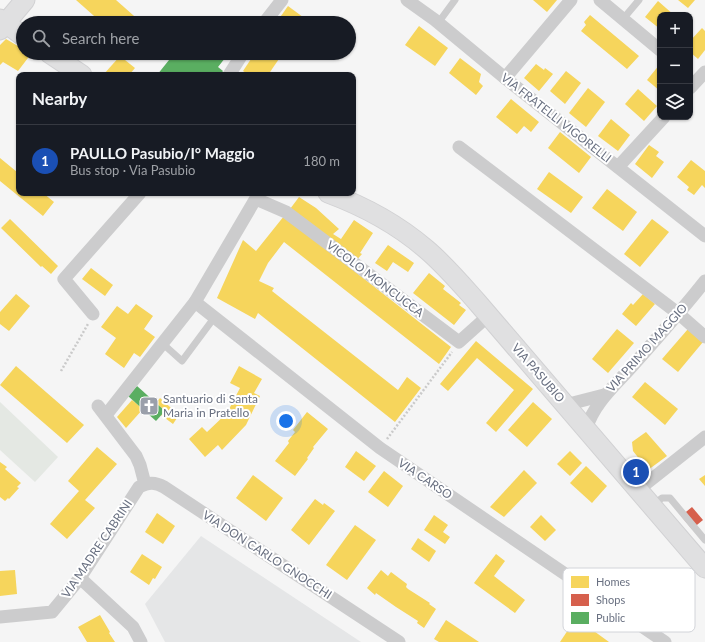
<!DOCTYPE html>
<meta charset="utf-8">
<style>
:root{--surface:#171b24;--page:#20242c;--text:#f1f3f6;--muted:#9ea1a6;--line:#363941;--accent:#9a9faa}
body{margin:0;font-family:Lato,sans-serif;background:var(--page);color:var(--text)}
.controls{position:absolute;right:12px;top:12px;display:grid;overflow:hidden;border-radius:8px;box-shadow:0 1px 3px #0004}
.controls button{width:36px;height:36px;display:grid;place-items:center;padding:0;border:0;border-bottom:1px solid var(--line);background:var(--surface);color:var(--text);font:20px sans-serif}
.you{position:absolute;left:286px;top:421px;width:14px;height:14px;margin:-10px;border:3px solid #fff;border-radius:50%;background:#1a73e8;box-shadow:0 0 0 6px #1a73e833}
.badge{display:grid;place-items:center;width:26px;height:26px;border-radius:50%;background:var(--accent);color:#fff;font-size:13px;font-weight:700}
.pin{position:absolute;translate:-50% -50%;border:2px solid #fff;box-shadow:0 1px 4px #0006}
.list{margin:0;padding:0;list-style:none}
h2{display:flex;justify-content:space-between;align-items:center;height:52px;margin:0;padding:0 16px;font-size:17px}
h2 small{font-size:13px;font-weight:400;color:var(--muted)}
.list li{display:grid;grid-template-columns:26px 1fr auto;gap:12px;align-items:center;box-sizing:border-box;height:72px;padding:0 16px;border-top:1px solid var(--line)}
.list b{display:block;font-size:15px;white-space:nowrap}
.list p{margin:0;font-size:13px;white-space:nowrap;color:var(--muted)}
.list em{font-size:13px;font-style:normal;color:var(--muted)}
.icon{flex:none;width:22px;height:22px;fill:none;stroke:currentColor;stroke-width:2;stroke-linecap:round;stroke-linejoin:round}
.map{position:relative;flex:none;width:705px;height:642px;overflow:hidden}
.search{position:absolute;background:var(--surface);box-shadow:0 1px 3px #0004;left:16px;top:16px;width:340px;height:44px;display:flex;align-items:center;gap:10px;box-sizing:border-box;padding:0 14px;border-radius:22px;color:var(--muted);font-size:15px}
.panel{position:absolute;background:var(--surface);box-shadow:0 1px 3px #0004;left:16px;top:72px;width:340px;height:124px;border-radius:8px}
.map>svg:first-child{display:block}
.built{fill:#e5e6e7}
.green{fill:#e4e8e3}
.homes{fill:#f6d55c}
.shops{fill:#d6604d}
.public{fill:#5aae61}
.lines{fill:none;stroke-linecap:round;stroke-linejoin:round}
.secondary-casing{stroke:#d1d1d3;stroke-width:21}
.path{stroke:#cacaca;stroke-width:2.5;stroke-dasharray:2 2;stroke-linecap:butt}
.lane{stroke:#cccccd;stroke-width:7}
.street{stroke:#cccccd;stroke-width:13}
.secondary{stroke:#e0e0e1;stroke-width:19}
.labels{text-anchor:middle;stroke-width:4;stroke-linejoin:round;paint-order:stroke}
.street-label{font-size:12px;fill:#697081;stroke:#fff}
.poi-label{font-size:12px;fill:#697081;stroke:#fff;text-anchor:start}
.key{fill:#fff;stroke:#d2d4d9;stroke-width:1}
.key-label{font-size:11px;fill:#697081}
</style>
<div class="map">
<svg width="705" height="642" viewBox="0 0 705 642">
<rect width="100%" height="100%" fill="#f5f5f5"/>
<polygon class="built" points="201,536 361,642 165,642 145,604"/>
<polygon class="green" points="0,402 58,457 35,482 0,450"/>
<g class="homes">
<polygon points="76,0 116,0 142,23 102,23"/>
<polygon points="533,0 557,0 547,12"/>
<polygon points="678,0 695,0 688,8"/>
<polygon points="658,1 674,15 660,15 660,29 645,17"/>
<polygon points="288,6 307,20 304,23 276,23"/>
<polygon points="590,15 639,56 627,69 581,31 586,25 584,22"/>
<polygon points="419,26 448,48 435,66 405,45"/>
<polygon points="702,28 705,31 705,50 698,59 690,52 690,41"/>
<polygon points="6,39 23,49 23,53 31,54 18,71 3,62 0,65 0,45"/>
<polygon points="255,53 283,53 268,75 249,75 243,71"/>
<polygon points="120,56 135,68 129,75 104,74"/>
<polygon points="460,58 481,74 479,82 483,86 476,95 449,73"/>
<polygon points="536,64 544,70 545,68 553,74 539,91 524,78"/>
<polygon points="660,64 660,91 647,80"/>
<polygon points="566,71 581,83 565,104 550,91"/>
<polygon points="588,88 605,102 586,127 569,113"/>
<polygon points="638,89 657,106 644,121 625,104"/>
<polygon points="511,99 539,122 531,132 524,126 517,134 496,117"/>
<polygon points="611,119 630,135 618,151 598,136"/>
<polygon points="560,132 591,157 579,173 548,148"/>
<polygon points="649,145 659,152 656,156 664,162 652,178 635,164"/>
<polygon points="0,158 17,172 19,169 19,193 43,193 54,202 43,216 0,181"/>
<polygon points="691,160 705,171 705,188 702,185 694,195 687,190 689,187 677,177"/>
<polygon points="549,172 583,197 571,213 537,189"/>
<polygon points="607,189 637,212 623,231 592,208"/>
<polygon points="299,197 316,208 339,229 333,234 341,239 354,220 373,233 360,253 362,254 354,263 290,209"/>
<polygon points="284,216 451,347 439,364 284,242 268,263 259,281 274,288 272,291 398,390 407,377 421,388 395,422 258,313 255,319 217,298 243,240 256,251"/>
<polygon points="10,219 58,266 51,274 42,266 41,267 1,228"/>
<polygon points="652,219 669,232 640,267 624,254"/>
<polygon points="388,245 414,263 408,272 393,262 387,271 375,263"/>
<polygon points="91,268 113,285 105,296 82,279"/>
<polygon points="429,273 445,286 443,289 461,303 459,305 466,310 454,325 413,293"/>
<polygon points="16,294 30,306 9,331 0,324 0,312"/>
<polygon points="643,294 655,304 636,326 622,314 631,303 633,305"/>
<polygon points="136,304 153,316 144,329 155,337 140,357 134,353 124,368 105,354 116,338 101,327 117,306 128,314"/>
<polygon points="617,329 634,343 608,373 592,359"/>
<polygon points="688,329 703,342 678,372 662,359"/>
<polygon points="476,341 533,389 496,432 486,423 514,390 477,358 448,391 440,384"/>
<polygon points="16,366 84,425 67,443 0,385"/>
<polygon points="239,366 262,379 254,393 260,396 246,425 222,450 218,445 205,457 189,439 202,427 207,432 227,413 240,388 230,383"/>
<polygon points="645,382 678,409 665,425 632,397"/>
<polygon points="160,398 179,415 173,424 161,415 165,411 156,403"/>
<polygon points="132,400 143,409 126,428 117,417"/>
<polygon points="533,402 552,419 527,447 508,430"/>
<polygon points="307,412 328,429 313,447 314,448 307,458 308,459 295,476 275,461 289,443 288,441 295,432 293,430"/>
<polygon points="646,432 667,456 648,470 633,451 632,442"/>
<polygon points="97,447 117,464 85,500 95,508 67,539 50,524 79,491 68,481"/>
<polygon points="356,451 376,466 364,481 345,467"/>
<polygon points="570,451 582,463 570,476 557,464"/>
<polygon points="0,462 7,467 5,469 21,483 17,487 19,488 9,499 8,498 5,501 0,497"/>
<polygon points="586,466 607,486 592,503 570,483"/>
<polygon points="524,470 537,483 504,517 490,507"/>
<polygon points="384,471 403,486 388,507 368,492"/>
<polygon points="253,475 283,498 266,521 236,498"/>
<polygon points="705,475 705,486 699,479"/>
<polygon points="315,499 323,505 324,503 335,511 309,545 291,530"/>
<polygon points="157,513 175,526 163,544 145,532"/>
<polygon points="434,515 448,525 443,532 450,537 445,544 424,530"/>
<polygon points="541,515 556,530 545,541 530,527"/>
<polygon points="355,525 376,540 347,580 326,565"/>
<polygon points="418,538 436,551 429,562 411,549"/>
<polygon points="142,554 162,567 155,579 153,578 149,585 130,572"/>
<polygon points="496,554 505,561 494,576 525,600 515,613 474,583"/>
<polygon points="15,570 17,594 0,596 0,571"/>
<polygon points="381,570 388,576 391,572 407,584 406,587 408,589 430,603 429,604 436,609 424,628 417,623 418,621 396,607 376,593 375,595 367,588"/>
<polygon points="100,615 110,632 109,633 115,642 87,642 78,627"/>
<polygon points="576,618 609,642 560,642"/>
<polygon points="446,620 479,642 439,642 434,639"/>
</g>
<polygon class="shops" points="692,507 703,520 692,529 681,516"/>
<g class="public">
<polygon points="204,17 211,23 199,23"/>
<polygon points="170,53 229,53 218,67 223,71 220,75 157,75 173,55"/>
<polygon points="137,386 165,411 156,421 128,396"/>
</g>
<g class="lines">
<defs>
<g id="secondary">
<polyline points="0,19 23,36"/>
<polyline points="0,30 25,0"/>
<polyline points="49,53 82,75"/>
<path d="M328,193C363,206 397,224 426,249C445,265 461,284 477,302L705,568"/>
</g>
</defs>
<use href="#secondary" class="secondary-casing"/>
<g class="path">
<polyline points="61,371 88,324"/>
<polyline points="387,439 452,352"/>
</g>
<g class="lane">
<polyline points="623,19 639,0"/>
<polyline points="438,23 455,0"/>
<polyline points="162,343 182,361 214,318"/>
<polyline points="653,505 662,498 670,498 705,540"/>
</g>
<g class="street">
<polyline points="407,0 435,20 505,78 705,236"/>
<polyline points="600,0 660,50"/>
<polyline points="264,23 282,0"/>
<polyline points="229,75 243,53"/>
<polyline points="505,78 571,0"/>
<polyline points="690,88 705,72"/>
<polyline points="459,147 679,314 705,337"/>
<polyline points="618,167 664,117"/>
<polyline points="256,199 286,212 459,342 488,316"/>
<polyline points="195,302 380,448 665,642"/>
<polyline points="93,314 64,279 140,193"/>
<polyline points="565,405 604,395"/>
<polyline points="98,406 136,456 140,465 145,484"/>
<polyline points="106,415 195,302 259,193"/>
<path d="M586,429C595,401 616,385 635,363C659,336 683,309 705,281"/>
<polyline points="638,490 705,437"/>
<polyline points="80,578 133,627 141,642"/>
<path d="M0,617L52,612L80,578L139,487C149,482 155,482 164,487L399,642"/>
</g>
<use href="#secondary" class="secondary"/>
</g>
<defs>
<symbol id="church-square" viewBox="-11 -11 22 22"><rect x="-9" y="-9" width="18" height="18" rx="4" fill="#9a9faa" stroke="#fff"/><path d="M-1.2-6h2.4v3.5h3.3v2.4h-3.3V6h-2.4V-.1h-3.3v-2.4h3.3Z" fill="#fff"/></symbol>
</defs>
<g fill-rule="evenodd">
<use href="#church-square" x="138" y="395" width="22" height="22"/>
</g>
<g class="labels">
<g class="street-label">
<text transform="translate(556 118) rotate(38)" y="4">VIA FRATELLI VIGORELLI</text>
<text transform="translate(375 279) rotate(37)" y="4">VICOLO MONCUCCA</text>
<text transform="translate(647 348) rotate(-48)" y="4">VIA PRIMO MAGGIO</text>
<text transform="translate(538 373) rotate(49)" y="4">VIA PASUBIO</text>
<text transform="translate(425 479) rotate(34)" y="4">VIA CARSO</text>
<text transform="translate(97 549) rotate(-56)" y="4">VIA MADRE CABRINI</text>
<text transform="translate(267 555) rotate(33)" y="4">VIA DON CARLO GNOCCHI</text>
</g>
<g class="poi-label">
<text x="163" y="403">Santuario di Santa<tspan x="163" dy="14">Maria in Pratello</tspan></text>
</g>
</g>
<rect x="563" y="568" width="132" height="64" rx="6" class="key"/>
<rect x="571" y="576" width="18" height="12" fill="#f6d55c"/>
<rect x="571" y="594" width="18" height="12" fill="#d6604d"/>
<rect x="571" y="612" width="18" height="12" fill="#5aae61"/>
<g class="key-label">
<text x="596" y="586">Homes</text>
<text x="596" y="604">Shops</text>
<text x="596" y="622">Public</text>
</g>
</svg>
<div class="controls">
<button>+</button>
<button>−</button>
<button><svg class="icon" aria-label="layers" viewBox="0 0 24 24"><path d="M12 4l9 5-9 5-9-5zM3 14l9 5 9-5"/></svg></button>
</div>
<div class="you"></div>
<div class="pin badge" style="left:636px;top:472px;background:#1a4fb4">1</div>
<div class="search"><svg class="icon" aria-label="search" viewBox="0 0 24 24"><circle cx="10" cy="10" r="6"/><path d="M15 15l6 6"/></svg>Search here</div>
<section class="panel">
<h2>Nearby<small></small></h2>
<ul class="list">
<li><span class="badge" style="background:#1a4fb4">1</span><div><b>PAULLO Pasubio/I° Maggio</b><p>Bus stop · Via Pasubio</p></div><em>180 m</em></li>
</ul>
</section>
</div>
